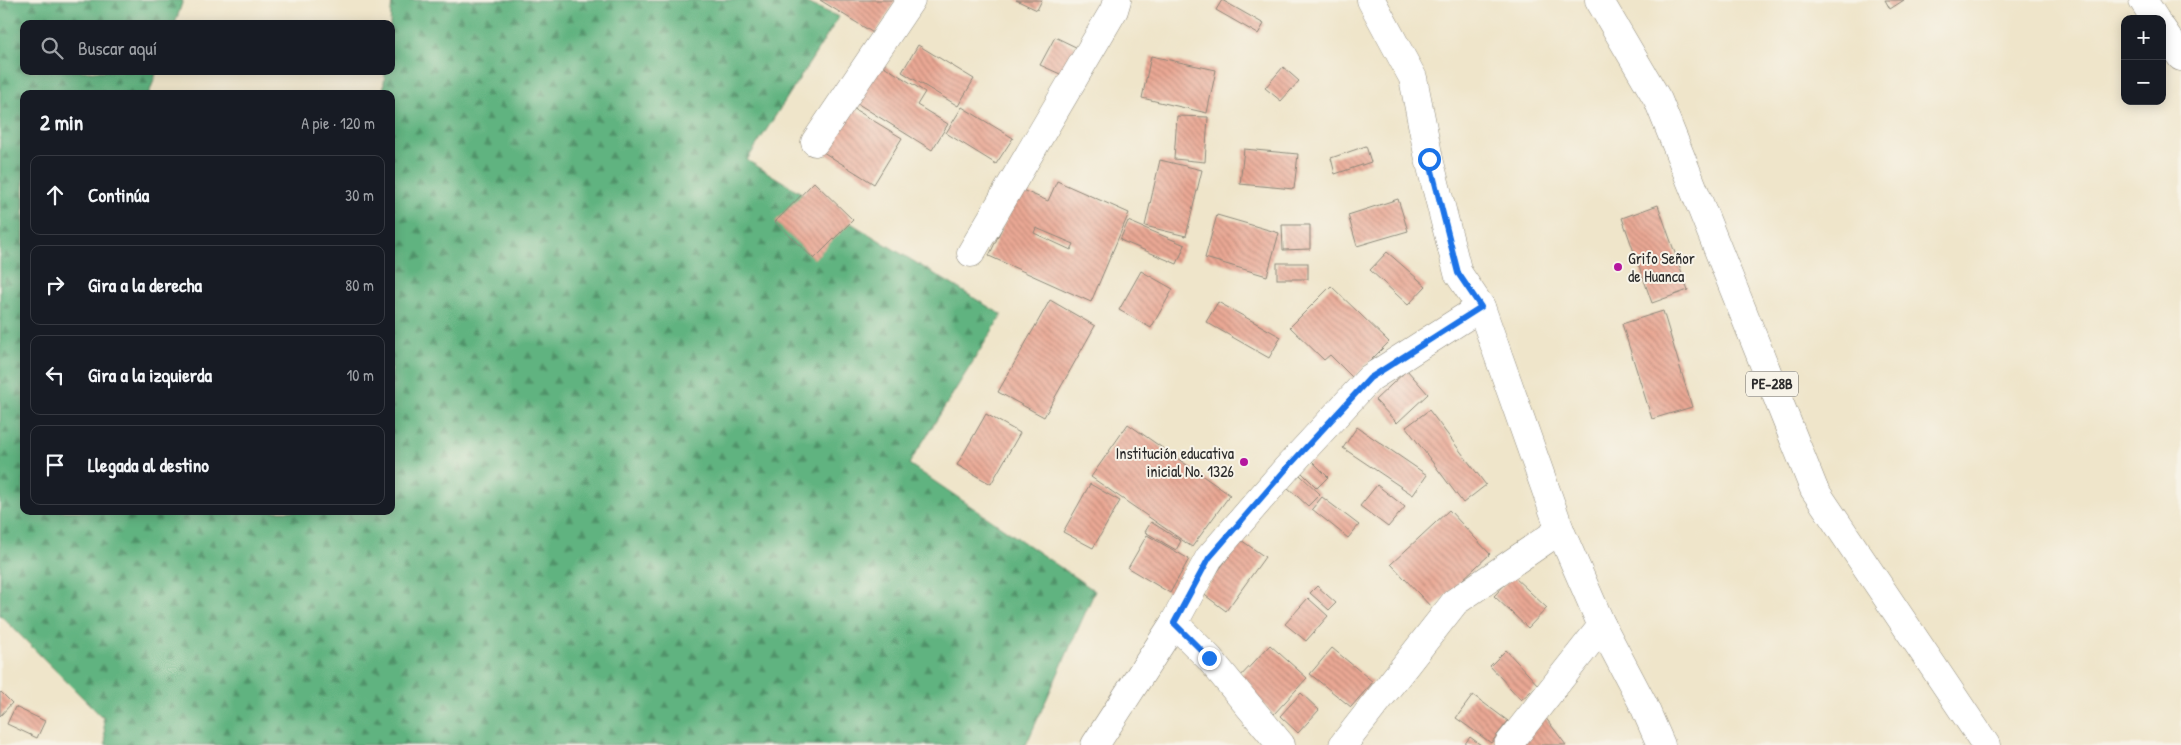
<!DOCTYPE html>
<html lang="es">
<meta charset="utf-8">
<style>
:root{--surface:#171b24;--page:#242831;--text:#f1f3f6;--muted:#9ea1a6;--line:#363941}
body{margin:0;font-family:"Patrick Hand",sans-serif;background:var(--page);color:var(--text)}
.controls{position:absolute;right:15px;top:15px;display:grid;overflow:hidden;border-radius:10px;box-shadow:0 2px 12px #0003}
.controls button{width:45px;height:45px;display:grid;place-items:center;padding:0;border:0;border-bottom:1px solid var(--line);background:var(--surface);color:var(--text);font:25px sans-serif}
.stop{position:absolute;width:15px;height:15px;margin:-11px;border:4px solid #1a73e8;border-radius:50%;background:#fff}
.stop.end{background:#1a73e8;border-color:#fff;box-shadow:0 1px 5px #0008}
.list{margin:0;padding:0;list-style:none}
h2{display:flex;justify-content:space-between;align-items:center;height:65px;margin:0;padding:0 20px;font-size:21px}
h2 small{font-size:16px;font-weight:400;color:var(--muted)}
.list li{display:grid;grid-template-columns:32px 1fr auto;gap:15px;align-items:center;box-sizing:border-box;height:80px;margin:0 10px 10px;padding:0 10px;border:1px solid var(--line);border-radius:10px}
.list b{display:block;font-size:19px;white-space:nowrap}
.list em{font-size:16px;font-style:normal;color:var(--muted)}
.icon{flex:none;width:28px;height:28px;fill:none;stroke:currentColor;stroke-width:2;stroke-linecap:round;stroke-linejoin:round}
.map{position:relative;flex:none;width:2181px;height:745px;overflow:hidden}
.search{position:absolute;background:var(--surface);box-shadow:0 2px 12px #0003;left:20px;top:20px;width:375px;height:55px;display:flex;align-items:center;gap:12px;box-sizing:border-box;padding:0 18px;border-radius:10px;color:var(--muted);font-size:19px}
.panel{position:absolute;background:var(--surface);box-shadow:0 2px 12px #0003;left:20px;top:90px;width:375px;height:425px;border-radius:10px}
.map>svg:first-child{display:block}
.forest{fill:url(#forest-firs);stroke:#466f56}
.building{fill:url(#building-back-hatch);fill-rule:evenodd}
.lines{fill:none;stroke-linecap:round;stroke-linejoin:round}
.street-casing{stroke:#8d887a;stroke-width:29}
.secondary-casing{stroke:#8d887a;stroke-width:29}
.highway-casing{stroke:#8d887a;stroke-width:29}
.street{stroke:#fff;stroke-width:28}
.secondary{stroke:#fff;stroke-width:28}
.highway{stroke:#fff;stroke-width:28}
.route{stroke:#1a73e8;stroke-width:6}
.poi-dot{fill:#b5179e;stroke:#f7f3e8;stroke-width:2}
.labels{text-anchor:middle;stroke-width:4;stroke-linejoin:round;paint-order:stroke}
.shield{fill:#f7f3e8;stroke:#686764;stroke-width:1}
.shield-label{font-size:15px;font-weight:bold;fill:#2b2b2b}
.poi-label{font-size:16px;fill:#2b2b2b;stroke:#f7f3e8;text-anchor:start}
</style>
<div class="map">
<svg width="2181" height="745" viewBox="0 0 2181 745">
<defs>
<pattern id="forest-firs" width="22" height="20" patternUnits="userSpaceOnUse" patternTransform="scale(1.25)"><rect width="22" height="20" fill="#61b380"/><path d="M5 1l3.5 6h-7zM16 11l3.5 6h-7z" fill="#509269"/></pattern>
<pattern id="building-back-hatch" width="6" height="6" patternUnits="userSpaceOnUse" patternTransform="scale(1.25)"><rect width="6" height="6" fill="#eaa894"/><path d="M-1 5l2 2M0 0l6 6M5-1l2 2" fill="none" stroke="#be8979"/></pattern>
</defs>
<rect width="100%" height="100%" fill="#f7f3e8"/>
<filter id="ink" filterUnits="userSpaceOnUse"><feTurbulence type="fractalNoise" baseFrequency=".02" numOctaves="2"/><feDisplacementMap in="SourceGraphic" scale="10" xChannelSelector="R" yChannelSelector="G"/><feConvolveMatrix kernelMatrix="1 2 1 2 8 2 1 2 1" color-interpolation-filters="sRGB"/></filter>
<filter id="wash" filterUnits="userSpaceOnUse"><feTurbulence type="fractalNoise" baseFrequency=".0096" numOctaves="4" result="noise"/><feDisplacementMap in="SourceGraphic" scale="20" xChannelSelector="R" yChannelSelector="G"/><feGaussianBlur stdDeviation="1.12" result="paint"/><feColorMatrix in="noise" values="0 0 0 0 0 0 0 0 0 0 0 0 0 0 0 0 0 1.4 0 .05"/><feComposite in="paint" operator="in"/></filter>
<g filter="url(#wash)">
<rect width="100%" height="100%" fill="#efe5ca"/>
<polygon class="forest" points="0,0 183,0 175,24 24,24 24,71 157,71 149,94 24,94 24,511 391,511 391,94 383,94 385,71 391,71 390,24 392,0 800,0 839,17 747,160 1002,315 909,464 1095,591 1026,745 106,745 103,718 0,615"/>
<g id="blocks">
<g class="building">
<polygon points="820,0 896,0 875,34"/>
<polygon points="1016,0 1042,0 1037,10"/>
<polygon points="1222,0 1264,24 1258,34 1216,10"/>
<polygon points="1885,0 1904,0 1890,9"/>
<polygon points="1055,37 1082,50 1069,78 1040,65"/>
<polygon points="918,45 974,79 958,106 902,72"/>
<polygon points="1151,56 1216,70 1207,113 1142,98"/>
<polygon points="879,63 925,92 917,105 948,124 932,150 855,102"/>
<polygon points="1283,67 1299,81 1281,101 1265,88"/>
<polygon points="851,107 902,138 874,184 823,152"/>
<polygon points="962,107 1013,138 996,164 946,133"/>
<polygon points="1177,116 1208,117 1205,162 1174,159"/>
<polygon points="1366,146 1371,162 1335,174 1331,158"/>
<polygon points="1244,149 1298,154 1294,189 1240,184"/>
<polygon points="1160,160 1202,170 1186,236 1145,226"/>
<path d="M1057,181L1129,213L1091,302L989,256L1020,189L1048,201ZM1036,228L1074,244L1071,250L1034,233Z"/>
<polygon points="814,182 853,220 814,259 775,222"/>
<polygon points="1398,199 1408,231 1357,246 1348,215"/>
<polygon points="1658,205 1688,290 1652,303 1622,218"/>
<polygon points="1217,215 1279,233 1267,276 1205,258"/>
<polygon points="1128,221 1185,245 1177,264 1120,240"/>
<polygon points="1282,225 1310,225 1310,249 1283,250"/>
<polygon points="1387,252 1426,286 1408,305 1370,270"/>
<rect x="1277" y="263" width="31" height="16"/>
<polygon points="1141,271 1173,289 1151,328 1119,310"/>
<polygon points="1331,286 1389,342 1353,378 1330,355 1324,360 1290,327"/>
<polygon points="1050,300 1095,326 1044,417 998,392"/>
<polygon points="1218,302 1281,337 1269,358 1206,322"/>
<polygon points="1663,311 1692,407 1652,419 1622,324"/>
<polygon points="1407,370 1428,394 1397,423 1375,400"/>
<polygon points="1429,410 1486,485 1463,503 1406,427"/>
<polygon points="986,414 1020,433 991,484 957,465"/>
<polygon points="1128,424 1230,495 1192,547 1091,477"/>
<polygon points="1357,427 1427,475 1413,495 1343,448"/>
<polygon points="1312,461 1328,477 1317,488 1301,472"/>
<polygon points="1299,474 1320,494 1308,506 1287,487"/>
<polygon points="1090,484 1120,501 1093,548 1063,532"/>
<polygon points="1377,485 1405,507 1388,527 1360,506"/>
<polygon points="1322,497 1359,525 1348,538 1312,509"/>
<polygon points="1449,510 1490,554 1432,608 1391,564"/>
<polygon points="1151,522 1181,541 1176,550 1145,532"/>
<polygon points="1147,535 1189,559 1170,593 1128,568"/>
<polygon points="1241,540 1265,557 1226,611 1202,593"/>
<polygon points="1513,576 1547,608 1528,628 1494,596"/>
<polygon points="1317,586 1336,603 1329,610 1310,593"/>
<polygon points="1308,598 1328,616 1306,641 1285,624"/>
<polygon points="1270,645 1307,678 1274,714 1237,680"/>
<polygon points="1332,648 1373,682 1351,707 1310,674"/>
<polygon points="1506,650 1538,685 1521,700 1490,666"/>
<polygon points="1,692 12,703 0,716 0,693"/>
<polygon points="1301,693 1319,710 1298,733 1280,716"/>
<polygon points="1473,695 1508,721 1491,743 1456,718"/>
<polygon points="15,707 45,721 37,738 7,724"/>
<polygon points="1545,717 1566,745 1517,745"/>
<polygon points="1470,737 1481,745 1464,745"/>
</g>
</g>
</g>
<g filter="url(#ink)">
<use href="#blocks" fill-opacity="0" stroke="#8d887a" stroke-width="1"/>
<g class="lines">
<defs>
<g id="street">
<polyline points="1371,0 1413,78 1429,159 1458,273 1481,307 1560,530 1602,626 1644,706 1661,745"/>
<polyline points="815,142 911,0"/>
<polyline points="971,253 1114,10 1117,0"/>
<polyline points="1174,623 1209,558 1287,468 1370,378 1481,307"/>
<polyline points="1095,745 1174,623 1209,658 1281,745"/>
<polyline points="1343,745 1455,602 1560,530"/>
<polyline points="1508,745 1602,626"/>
</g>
<g id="secondary">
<polyline points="2143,0 2155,19"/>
<polyline points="2162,29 2181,57"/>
</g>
<polyline id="highway" points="1599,0 1658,100 1814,489 1986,745"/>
</defs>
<use href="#street" class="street-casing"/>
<use href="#secondary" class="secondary-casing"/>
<use href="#highway" class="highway-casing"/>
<use href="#street" class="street"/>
<use href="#secondary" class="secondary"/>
<use href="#highway" class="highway"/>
</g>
</g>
<g class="lines" filter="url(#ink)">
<polyline class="route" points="1209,658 1174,623 1209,558 1287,468 1370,378 1481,307 1458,273 1429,159"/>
</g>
<g class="poi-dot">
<circle cx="1618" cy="267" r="5"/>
<circle cx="1244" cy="462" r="5"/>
</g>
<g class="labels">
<rect class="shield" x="1746" y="371.5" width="52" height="25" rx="4"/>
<g class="shield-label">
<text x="1772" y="389">PE-28B</text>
</g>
<g class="poi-label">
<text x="1628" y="264">Grifo Señor<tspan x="1628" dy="18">de Huanca</tspan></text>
<text x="1234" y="459" text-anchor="end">Institución educativa<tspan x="1234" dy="18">inicial No. 1326</tspan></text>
</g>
</g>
</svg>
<div class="controls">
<button>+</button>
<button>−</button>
</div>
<div class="stop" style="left:1429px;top:159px"></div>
<div class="stop end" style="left:1209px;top:658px"></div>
<div class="search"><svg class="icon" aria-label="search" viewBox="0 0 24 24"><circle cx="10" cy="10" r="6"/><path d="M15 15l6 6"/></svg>Buscar aquí</div>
<section class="panel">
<h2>2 min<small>A pie · 120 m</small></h2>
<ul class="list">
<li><svg class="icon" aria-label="ahead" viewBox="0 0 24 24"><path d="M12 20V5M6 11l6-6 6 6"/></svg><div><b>Continúa</b></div><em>30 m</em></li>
<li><svg class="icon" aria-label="right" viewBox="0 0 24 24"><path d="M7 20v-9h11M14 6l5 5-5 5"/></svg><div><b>Gira a la derecha</b></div><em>80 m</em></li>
<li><svg class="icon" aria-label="left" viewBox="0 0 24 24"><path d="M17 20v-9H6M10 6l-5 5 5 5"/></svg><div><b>Gira a la izquierda</b></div><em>10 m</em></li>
<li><svg class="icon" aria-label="arrive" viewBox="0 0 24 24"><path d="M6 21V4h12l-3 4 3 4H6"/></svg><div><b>Llegada al destino</b></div></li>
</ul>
</section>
</div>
